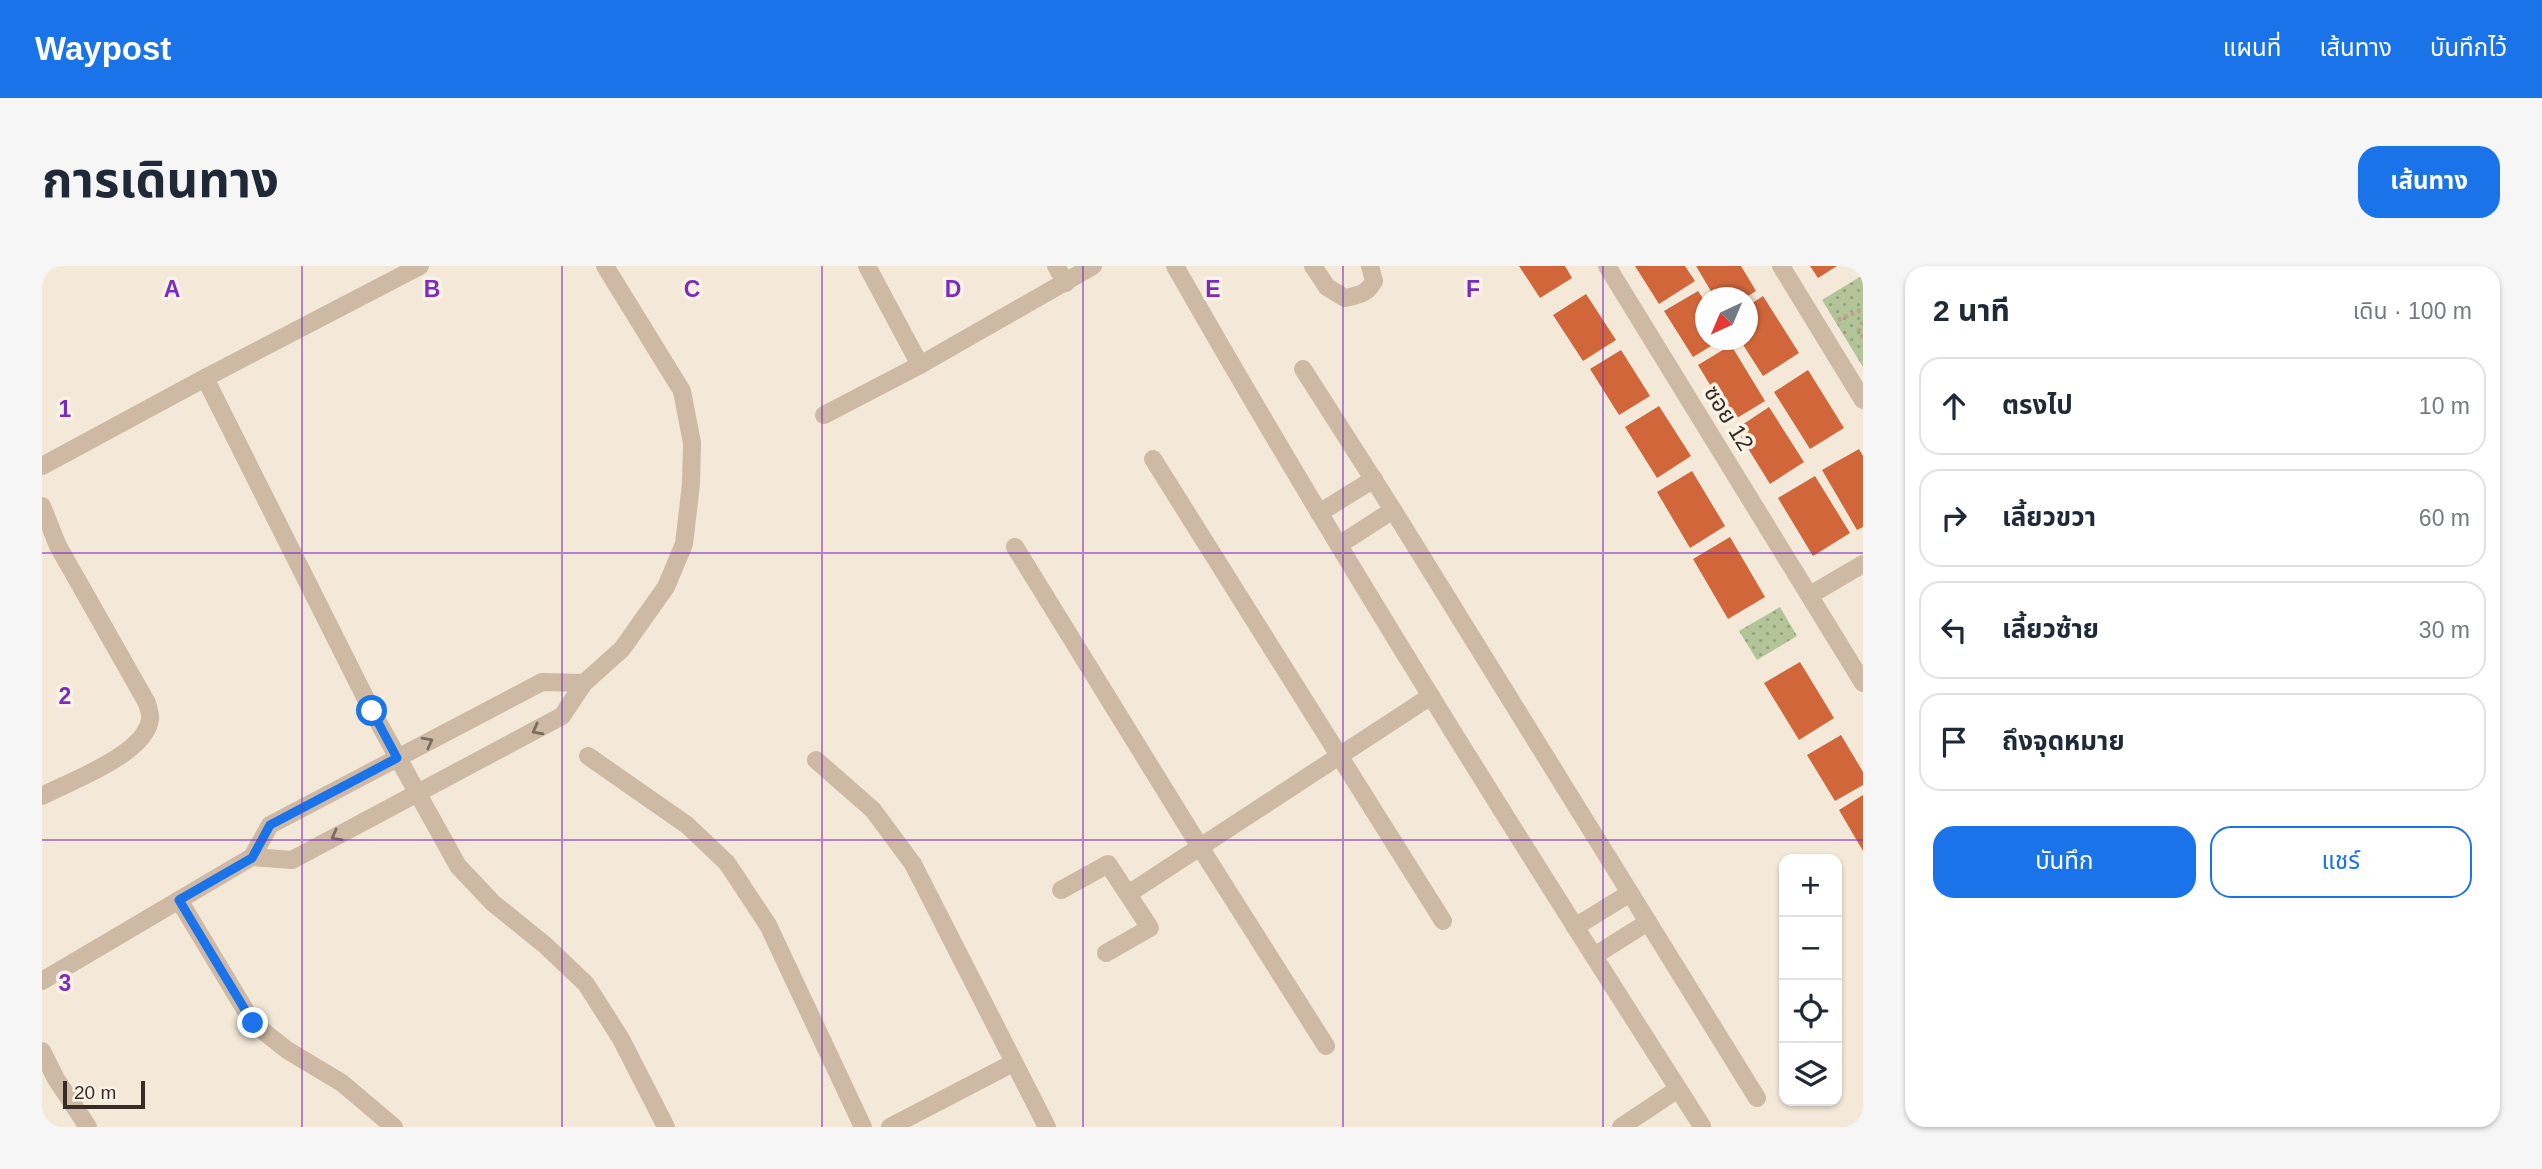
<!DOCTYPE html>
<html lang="th">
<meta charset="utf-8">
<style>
:root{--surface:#fff;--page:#f6f6f7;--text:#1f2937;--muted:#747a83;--line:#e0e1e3;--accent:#1a73e8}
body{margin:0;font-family:Arial,"Noto Sans Thai",sans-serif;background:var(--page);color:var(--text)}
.controls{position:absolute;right:21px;bottom:21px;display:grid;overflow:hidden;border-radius:14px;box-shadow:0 2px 5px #0004}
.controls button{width:63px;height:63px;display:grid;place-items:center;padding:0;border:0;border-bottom:2px solid var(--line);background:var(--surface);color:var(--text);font:35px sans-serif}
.compass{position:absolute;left:1653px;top:21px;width:63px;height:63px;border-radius:50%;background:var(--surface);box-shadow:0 2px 5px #0004;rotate:224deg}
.scale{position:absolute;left:21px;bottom:18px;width:82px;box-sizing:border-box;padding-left:7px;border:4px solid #382d26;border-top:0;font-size:19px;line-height:24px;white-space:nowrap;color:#382d26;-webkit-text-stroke:5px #fbf2e6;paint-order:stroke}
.stop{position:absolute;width:21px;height:21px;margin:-16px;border:5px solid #1a73e8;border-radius:50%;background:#fff}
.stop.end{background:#1a73e8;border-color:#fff;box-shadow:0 2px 7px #0008}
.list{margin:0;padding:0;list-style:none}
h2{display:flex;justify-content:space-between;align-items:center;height:91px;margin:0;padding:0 28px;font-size:30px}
h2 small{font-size:23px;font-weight:400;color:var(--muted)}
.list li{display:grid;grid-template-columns:46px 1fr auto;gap:21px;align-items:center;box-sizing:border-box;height:98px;margin:0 14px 14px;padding:0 14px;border:2px solid var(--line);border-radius:21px}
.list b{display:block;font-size:26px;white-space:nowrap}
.list em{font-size:23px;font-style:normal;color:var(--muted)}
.actions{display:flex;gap:14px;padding:21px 28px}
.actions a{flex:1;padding:16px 0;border:2px solid var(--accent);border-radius:21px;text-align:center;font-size:24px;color:var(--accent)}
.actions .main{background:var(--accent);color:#fff}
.icon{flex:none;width:38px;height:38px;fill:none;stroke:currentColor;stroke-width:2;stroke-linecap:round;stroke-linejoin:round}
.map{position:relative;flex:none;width:1821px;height:861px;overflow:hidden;border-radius:21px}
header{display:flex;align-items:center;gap:42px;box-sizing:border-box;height:98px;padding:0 35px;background:var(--accent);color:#fff}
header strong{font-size:33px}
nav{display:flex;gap:38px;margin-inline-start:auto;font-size:24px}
.intro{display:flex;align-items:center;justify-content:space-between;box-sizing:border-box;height:168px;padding:0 42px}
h1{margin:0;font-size:49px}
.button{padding:18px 32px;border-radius:21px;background:var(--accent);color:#fff;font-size:24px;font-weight:700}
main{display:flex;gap:42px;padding:0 42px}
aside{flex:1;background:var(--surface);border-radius:21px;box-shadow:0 2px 5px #0004}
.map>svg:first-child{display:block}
.garden{fill:url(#garden-dots)}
.building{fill:#d1663a}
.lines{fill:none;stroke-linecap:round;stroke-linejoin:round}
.path{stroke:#b9a38e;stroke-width:4.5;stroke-dasharray:3.5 3.5;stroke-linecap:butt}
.minor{stroke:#cdb9a4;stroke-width:18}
.oneway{stroke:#7b6c5f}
.route{stroke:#1a73e8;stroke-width:9}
.grid{fill:none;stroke:#7b2cbf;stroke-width:2;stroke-opacity:0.55}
.labels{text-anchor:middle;stroke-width:7;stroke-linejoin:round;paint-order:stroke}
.street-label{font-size:23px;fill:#382d26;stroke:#fbf2e6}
.grid-label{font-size:23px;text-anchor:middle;font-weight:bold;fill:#7b2cbf;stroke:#fbf2e6;stroke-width:7;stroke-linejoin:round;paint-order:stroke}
</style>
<header>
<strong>Waypost</strong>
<nav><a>แผนที่</a><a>เส้นทาง</a><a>บันทึกไว้</a></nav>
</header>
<div class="intro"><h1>การเดินทาง</h1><a class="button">เส้นทาง</a></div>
<main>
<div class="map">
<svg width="1821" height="861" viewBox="0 0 1821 861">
<defs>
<pattern id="garden-dots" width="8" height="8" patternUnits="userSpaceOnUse" patternTransform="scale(1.75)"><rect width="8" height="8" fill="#b3c498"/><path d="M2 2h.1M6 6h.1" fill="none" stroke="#93a07c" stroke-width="1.8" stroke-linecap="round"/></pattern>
</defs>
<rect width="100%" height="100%" fill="#f4e9d9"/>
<g class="garden">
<polygon points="1821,9 1821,101 1780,34"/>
<polygon points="1738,341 1755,370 1715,394 1697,365"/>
</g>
<g class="building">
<polygon points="1477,0 1523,0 1530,12 1498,32"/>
<polygon points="1593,0 1643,0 1653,15 1617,38"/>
<polygon points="1654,0 1699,0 1714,25 1703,32 1673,32"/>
<polygon points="1768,0 1795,0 1776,12"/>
<polygon points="1656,25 1664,37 1664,74 1679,74 1651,91 1622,45"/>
<polygon points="1544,28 1574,74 1541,95 1511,49"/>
<polygon points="1721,30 1757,87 1721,110 1698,74 1706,74 1706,40"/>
<polygon points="1689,79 1723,135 1690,155 1656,99"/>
<polygon points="1579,84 1608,130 1577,149 1548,103"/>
<polygon points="1766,104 1802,162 1768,183 1732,126"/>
<polygon points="1617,140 1649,190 1615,212 1583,161"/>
<polygon points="1727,141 1762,196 1728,218 1694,163"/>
<polygon points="1817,183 1821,190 1821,261 1815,264 1780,204"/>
<polygon points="1650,205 1683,260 1648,282 1615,226"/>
<polygon points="1773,210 1808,267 1771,290 1736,232"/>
<polygon points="1688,271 1723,331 1686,353 1651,293"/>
<polygon points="1758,396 1792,452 1757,474 1722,417"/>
<polygon points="1799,469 1821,506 1821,519 1793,535 1765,489"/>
<polygon points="1821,529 1821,585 1797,544"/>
</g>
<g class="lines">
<g class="path">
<polyline points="1796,54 1821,43"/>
<polyline points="1821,56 1817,64 1821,72"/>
</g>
<g class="minor">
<polyline points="825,0 878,99 1051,0"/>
<polyline points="1014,0 1024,17"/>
<path d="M1133,0C1299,292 1479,577 1660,860"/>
<path d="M1271,0L1285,21L1303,32C1317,29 1325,28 1332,15L1328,0"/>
<polyline points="1565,0 1821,417"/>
<polyline points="1739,0 1821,134"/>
<polyline points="1261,103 1351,244 1715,832"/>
<polyline points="163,112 330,445 416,600 451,637 503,679 544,718 579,773 624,861"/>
<polyline points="782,149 878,99"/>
<polyline points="1111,193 1401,655"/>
<polyline points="0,200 163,112 378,0"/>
<path d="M0,240L16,280L105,437C106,442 109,448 108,453C104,488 29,515 0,530"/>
<polyline points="1277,247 1332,213"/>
<polyline points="1297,279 1351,244"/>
<polyline points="973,281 1158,581 1284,780"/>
<polyline points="1768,329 1821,298"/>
<polyline points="546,490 645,559 685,597 726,659 821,861"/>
<polyline points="774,494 831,544 871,598 1005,861"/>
<polyline points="210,591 250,594 520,450 542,417 580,383 624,321 642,278 649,218 650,177 640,125 563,0"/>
<polyline points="1019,624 1066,598 1108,662 1064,687"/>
<polyline points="1086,628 1389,430"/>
<polyline points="137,634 211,757 245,784 300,817 352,861"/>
<polyline points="1533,661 1588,627"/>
<polyline points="1552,690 1606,656"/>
<polyline points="0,715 210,591 228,559 500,416 542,417"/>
<polyline points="0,785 14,813 46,861"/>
<polyline points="848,861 971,797"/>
<polyline points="1579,861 1636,823"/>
</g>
</g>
<defs><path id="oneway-chevron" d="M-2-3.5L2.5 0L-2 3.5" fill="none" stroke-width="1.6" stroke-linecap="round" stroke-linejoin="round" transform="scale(1.75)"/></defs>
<g class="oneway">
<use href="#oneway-chevron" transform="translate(495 464) rotate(152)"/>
<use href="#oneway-chevron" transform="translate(386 476) rotate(-28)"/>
<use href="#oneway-chevron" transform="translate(294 570) rotate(152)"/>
</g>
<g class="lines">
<polyline class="route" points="211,757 137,634 210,592 228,559 355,492 330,445"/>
</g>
<path class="grid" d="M260,0V861M520,0V861M780,0V861M1041,0V861M1301,0V861M1561,0V861M0,287H1821M0,574H1821"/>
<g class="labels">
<g class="street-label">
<text transform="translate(1687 152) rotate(58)" y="8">ซอย 12</text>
</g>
</g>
<g class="grid-label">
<text x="130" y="31">A</text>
<text x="390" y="31">B</text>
<text x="650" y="31">C</text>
<text x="911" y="31">D</text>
<text x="1171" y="31">E</text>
<text x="1431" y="31">F</text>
<text x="23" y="151">1</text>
<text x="23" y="438">2</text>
<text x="23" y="725">3</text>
</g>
</svg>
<div class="controls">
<button>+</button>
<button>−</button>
<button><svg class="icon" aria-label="locate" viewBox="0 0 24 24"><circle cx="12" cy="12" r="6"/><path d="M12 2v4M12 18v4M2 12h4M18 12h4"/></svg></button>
<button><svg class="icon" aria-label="layers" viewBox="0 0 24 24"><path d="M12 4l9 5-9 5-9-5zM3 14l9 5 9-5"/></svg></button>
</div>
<svg class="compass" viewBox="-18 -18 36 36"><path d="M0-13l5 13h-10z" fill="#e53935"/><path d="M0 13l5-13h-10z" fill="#747a83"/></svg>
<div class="scale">20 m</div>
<div class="stop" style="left:330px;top:445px"></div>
<div class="stop end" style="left:211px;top:757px"></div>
</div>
<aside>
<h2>2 นาที<small>เดิน · 100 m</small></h2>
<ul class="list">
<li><svg class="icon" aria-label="ahead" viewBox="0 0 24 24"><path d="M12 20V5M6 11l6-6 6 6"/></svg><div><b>ตรงไป</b></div><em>10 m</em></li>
<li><svg class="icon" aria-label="right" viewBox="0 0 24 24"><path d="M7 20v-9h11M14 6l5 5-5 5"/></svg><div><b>เลี้ยวขวา</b></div><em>60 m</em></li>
<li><svg class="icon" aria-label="left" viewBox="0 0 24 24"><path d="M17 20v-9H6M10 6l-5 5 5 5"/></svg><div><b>เลี้ยวซ้าย</b></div><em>30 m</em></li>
<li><svg class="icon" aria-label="arrive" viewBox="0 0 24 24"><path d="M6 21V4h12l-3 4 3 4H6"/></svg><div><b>ถึงจุดหมาย</b></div></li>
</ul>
<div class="actions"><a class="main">บันทึก</a><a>แชร์</a></div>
</aside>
</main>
